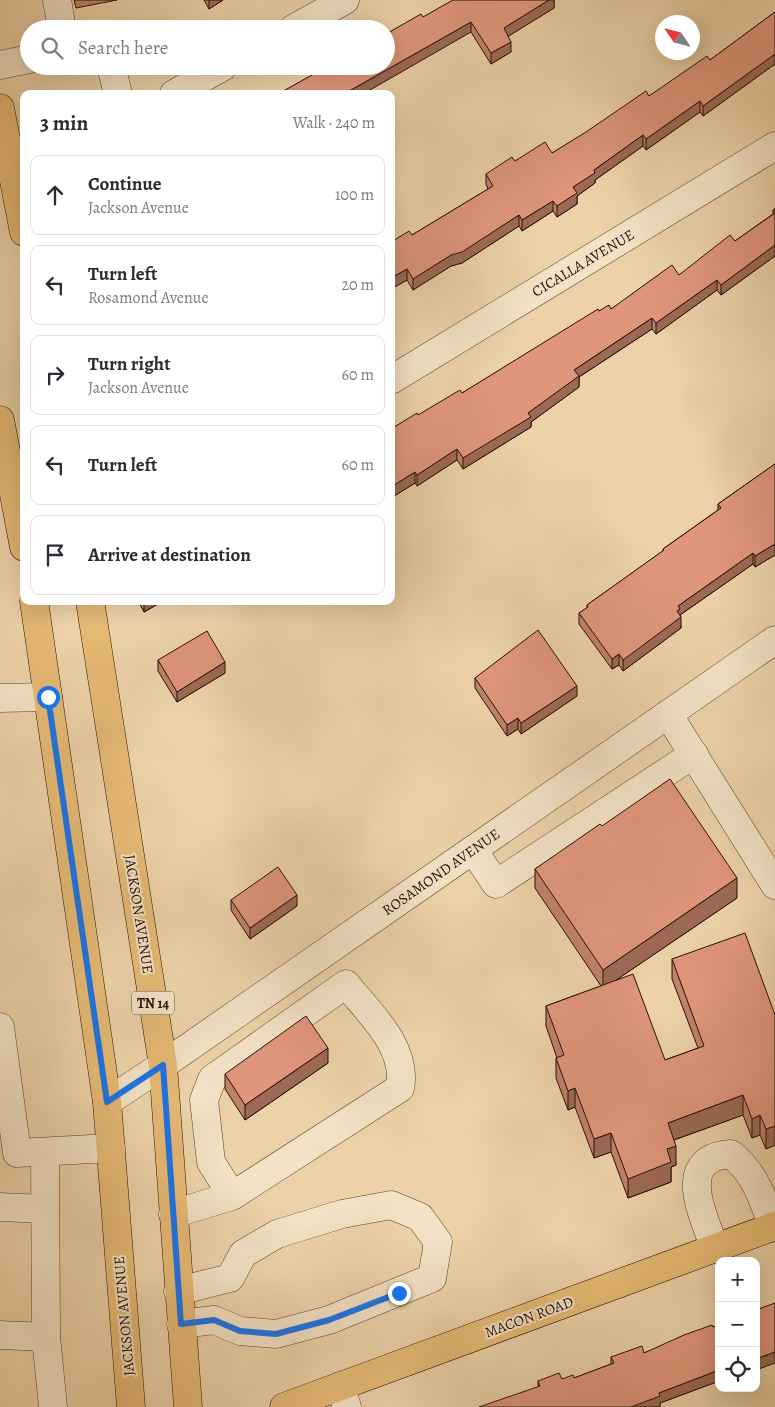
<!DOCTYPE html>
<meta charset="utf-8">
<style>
:root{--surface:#fff;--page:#f7f7f7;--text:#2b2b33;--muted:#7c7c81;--line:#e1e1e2}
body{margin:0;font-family:Alegreya,serif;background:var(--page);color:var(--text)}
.controls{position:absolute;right:15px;bottom:15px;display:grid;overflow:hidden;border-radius:10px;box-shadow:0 5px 20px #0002}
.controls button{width:45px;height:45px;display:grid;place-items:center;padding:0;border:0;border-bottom:1px solid var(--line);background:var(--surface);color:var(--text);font:25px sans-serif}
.compass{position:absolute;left:655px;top:15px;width:45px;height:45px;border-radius:50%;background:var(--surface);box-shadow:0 5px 20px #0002;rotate:305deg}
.stop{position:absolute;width:15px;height:15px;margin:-11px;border:4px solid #1a73e8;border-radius:50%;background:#fff}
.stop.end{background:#1a73e8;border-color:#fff;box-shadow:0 1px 5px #0008}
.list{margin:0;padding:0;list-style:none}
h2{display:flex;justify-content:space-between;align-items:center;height:65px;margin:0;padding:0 20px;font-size:21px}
h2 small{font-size:16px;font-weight:400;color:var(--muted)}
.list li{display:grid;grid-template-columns:32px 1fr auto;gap:15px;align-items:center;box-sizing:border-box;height:80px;margin:0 10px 10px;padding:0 10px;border:1px solid var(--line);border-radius:10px}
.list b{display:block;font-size:19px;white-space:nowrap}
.list p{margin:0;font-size:16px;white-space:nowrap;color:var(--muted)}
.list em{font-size:16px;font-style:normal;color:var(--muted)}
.icon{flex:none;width:28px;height:28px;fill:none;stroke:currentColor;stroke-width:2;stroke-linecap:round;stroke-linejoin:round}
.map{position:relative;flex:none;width:775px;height:1407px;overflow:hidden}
.search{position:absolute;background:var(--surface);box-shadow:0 5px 20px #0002;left:20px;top:20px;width:375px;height:55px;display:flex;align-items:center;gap:12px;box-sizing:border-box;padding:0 18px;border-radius:28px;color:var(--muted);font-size:19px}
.panel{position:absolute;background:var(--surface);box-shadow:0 5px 20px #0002;left:20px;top:90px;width:375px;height:515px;border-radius:10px}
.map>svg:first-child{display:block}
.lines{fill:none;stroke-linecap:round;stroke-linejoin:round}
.minor-casing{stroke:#57402e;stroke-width:29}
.major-casing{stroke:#250f06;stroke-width:29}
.minor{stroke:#f3e2c6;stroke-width:28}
.major{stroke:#e6b974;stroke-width:28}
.wall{fill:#c1816a;stroke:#250f06}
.shaded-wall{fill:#9d6956;stroke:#250f06}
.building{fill:#e0967b;stroke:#250f06}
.route{stroke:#1a73e8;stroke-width:6}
.labels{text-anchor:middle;stroke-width:4;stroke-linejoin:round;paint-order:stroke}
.shield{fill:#f3e2c6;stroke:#634e40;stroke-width:1}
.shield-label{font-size:14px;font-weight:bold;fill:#250f06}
.street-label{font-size:15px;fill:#250f06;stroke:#f3e2c6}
</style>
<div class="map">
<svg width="775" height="1407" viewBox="0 0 775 1407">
<rect width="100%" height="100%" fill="#edd2a8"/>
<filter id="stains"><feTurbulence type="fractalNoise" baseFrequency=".004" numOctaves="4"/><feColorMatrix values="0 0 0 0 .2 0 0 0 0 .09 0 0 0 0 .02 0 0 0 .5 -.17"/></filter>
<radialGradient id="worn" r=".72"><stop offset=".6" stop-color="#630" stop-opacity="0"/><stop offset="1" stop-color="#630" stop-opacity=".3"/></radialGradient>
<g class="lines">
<defs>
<g id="minor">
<polyline points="57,0 62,29"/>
<polyline points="293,29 345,0"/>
<polyline points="0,65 29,59"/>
<polyline points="111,66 118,94"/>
<polyline points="174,94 224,66"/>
<polyline points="391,380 775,146"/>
<polyline points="0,698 48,697"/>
<polyline points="668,714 775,885"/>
<polyline points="473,850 496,884 694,754"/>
<polyline points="0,1027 17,1153 111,1148"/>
<polyline points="107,1102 163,1065 775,640"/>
<polyline points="45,1152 46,1337 53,1407"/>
<polyline points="0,1207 45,1209"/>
<path d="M173,1214L232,1196L400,1088C408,1047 369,1013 346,984L212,1079L204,1100L211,1162L232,1196"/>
<path d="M715,1249C704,1216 673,1158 731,1154C755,1173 763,1199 773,1227"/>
<polyline points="178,1291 230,1278 243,1254 277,1234 342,1214 391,1205 420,1217 438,1242 432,1278 329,1320 276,1334 240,1331 214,1320 181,1324"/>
<polyline points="0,1335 46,1337"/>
<polyline points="340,1386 347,1407"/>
</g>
<g id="major">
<polyline points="0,108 24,232"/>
<polyline points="0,420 24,547"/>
<polyline points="34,601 107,1102 131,1407"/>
<polyline points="90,601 163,1065 188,1407"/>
<polyline points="284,1407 775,1226"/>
</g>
</defs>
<use href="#minor" class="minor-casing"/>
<use href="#major" class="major-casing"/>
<use href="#minor" class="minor"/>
<use href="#major" class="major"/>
</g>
<g class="wall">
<polygon points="74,0 117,0 76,8"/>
<polygon points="204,0 223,0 209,9"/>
<polygon points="554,0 554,8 508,36 511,52 491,64 471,32 423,17"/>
<polygon points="775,12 775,64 703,116 700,112 646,150 643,146 595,180 595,183 577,196 577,204 557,217 553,211 522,231 519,226 462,263 451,266 413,290 407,280 391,289 412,235 488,189 486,184 486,174 515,161 552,153 649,96 710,60"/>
<polygon points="775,208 775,256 721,295 717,290 656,334 652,329 579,377 579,387 531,422 531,427 463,469 457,460 417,486 415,483 391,498 391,429 462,393 599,311 611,309 679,275 735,241 773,214 773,210"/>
<polygon points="775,464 775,555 755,567 753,564 680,615 681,628 623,671 619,665 612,669 579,624 579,613 587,608 587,605 663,551 663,549 718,510 718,504"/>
<polygon points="138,601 163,601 144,612"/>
<polygon points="158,660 225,673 177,702 158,671"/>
<polygon points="475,678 577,696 521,734 518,729 507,736 475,688"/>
<polygon points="602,826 737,898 616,980 665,1060 698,1048 672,979 672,959 775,1015 775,1145 766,1149 760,1135 752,1138 743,1115 674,1140 676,1165 671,1167 671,1182 628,1198 611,1152 594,1158 575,1107 568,1110 556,1078 556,1058 557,1058 546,1026 546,1006 601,986 535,888 535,869"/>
<polygon points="231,900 297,906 250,939 231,910"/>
<polygon points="328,1063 245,1120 225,1089 225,1074"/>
<polygon points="719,1325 719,1381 660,1403 660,1407 538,1386 538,1381 574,1378 611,1364 611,1357 644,1353"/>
</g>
<g class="shaded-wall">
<polygon points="209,0 223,0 209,9"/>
<polygon points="549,0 554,0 554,8 504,39 504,28"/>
<polygon points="471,22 471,32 363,94 344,94"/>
<polygon points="511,42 511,52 491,64 491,53"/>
<polygon points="775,54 775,64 703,116 703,106"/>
<polygon points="700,101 700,112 646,150 646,139"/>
<polygon points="643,135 643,146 595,180 595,183 577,196 577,204 557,217 557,206 573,187 594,170"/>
<polygon points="553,201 553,211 522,231 522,220"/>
<polygon points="519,215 519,226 462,263 451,266 413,290 413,279 451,255"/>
<polygon points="775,245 775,256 721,295 721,285"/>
<polygon points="407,269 407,280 391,289 391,278"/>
<polygon points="717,280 717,290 656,334 656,323"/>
<polygon points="652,318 652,329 579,377 579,387 531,422 531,427 463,469 463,458 528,413 574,370"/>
<polygon points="457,449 457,460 417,486 417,475"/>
<polygon points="415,472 415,483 391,498 391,487"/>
<polygon points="775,544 775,555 755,567 755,556"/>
<polygon points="753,553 753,564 680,615 680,618 681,617 681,628 623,671 623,660 677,611 678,606"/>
<polygon points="144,601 163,601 144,612"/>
<polygon points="619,654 619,665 612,669 612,659"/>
<polygon points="225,662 225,673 177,702 177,692"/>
<polygon points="577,686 577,696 521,734 521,723"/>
<polygon points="518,718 518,729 507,736 507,725"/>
<polygon points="737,878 737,898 603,989 603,970"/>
<polygon points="297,895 297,906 250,939 250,928"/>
<polygon points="328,1048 328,1063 245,1120 245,1105"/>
<polygon points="575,1088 575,1107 568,1110 568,1091"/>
<polygon points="743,1095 743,1115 668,1142 668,1123"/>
<polygon points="760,1115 760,1135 752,1138 752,1119"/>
<polygon points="775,1126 775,1145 766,1149 766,1129"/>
<polygon points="611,1133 611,1152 594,1158 594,1139"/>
<polygon points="676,1146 676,1165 671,1167 671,1182 628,1198 628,1179 667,1149"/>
<polygon points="775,1352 775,1363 756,1370 756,1359"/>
<polygon points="719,1370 719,1381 660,1403 660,1407 631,1407 659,1393"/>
</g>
<g class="building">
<polygon points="453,0 549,0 504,28 511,42 491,53 471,22 344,94 278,94 328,66 386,66 386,34 421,14 423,17"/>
<polygon points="775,12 775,54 703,106 700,101 646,139 643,135 594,170 595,173 573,187 577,193 557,206 553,201 522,220 519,215 462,252 451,255 413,279 407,269 391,278 391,242 409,231 412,235 493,186 486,174 512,157 515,161 545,142 552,153 586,132 646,91 649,96 707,56 710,60"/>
<polygon points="775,208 775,245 721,285 717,280 656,323 652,318 574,370 579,376 528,413 531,417 463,458 457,449 417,475 415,472 391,487 391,429 417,413 418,415 460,390 462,393 598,309 599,311 609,305 611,309 672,265 679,275 730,235 735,241 775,213 773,210"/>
<polygon points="775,464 775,544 755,556 753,553 678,606 680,609 677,611 681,617 623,660 619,654 612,659 579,613 588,607 587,605 664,550 663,549 721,508 718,504"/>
<polygon points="538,630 577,686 521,723 518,718 507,725 475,678"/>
<polygon points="207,631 225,662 177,692 158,660"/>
<polygon points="670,779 737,878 603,970 535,869 600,824 602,826"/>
<polygon points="278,867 297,895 250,928 231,900"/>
<polygon points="745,933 775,1015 775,1126 766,1129 760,1115 752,1119 743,1095 668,1123 676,1146 667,1149 671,1162 628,1179 611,1133 594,1139 575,1088 568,1091 556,1058 564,1055 546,1006 633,974 665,1060 704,1046 672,959"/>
<polygon points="306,1016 328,1048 245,1105 225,1074"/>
<polygon points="775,1303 775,1352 756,1359 756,1310"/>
<polygon points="712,1325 713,1327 719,1325 719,1370 659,1393 660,1396 631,1407 479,1407 540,1386 538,1381 559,1373 562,1379 573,1375 574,1378 614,1363 611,1357 642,1346 644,1353 684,1335"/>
</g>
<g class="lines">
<polyline class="route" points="48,697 107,1102 163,1065 181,1324 214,1320 240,1331 276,1334 329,1320 399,1293"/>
</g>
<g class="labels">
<rect class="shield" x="132" y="991.5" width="42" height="23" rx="4"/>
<g class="shield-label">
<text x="153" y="1008">TN 14</text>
</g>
<g class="street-label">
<text transform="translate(583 263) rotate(-31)" y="5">CICALLA AVENUE</text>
<text transform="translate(441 872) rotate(-35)" y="5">ROSAMOND AVENUE</text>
<text transform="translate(139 914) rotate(81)" y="5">JACKSON AVENUE</text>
<text transform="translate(124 1316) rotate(-95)" y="5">JACKSON AVENUE</text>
<text transform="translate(529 1317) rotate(-20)" y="5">MACON ROAD</text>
</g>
</g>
<rect width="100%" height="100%" filter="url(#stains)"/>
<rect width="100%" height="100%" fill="url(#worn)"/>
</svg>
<div class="controls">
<button>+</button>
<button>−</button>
<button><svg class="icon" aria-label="locate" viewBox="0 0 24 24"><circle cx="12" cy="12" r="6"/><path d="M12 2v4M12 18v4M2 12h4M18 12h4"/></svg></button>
</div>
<svg class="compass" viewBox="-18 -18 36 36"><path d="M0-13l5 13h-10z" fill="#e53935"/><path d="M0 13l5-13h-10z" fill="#7c7c81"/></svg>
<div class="stop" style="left:48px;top:697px"></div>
<div class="stop end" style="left:399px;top:1293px"></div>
<div class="search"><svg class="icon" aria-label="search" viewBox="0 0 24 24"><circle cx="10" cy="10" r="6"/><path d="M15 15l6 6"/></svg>Search here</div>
<section class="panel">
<h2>3 min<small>Walk · 240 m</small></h2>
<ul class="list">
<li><svg class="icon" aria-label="ahead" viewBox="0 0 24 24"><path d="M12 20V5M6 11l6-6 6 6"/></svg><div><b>Continue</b><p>Jackson Avenue</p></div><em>100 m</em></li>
<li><svg class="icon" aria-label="left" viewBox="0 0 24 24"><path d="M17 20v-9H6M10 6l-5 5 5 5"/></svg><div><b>Turn left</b><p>Rosamond Avenue</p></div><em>20 m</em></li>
<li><svg class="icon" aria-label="right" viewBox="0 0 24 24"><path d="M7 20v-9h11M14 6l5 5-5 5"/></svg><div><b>Turn right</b><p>Jackson Avenue</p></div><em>60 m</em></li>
<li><svg class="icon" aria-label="left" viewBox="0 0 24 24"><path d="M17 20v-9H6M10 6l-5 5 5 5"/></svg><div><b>Turn left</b></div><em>60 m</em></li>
<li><svg class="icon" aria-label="arrive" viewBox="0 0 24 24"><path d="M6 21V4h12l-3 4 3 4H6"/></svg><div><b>Arrive at destination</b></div></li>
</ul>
</section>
</div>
